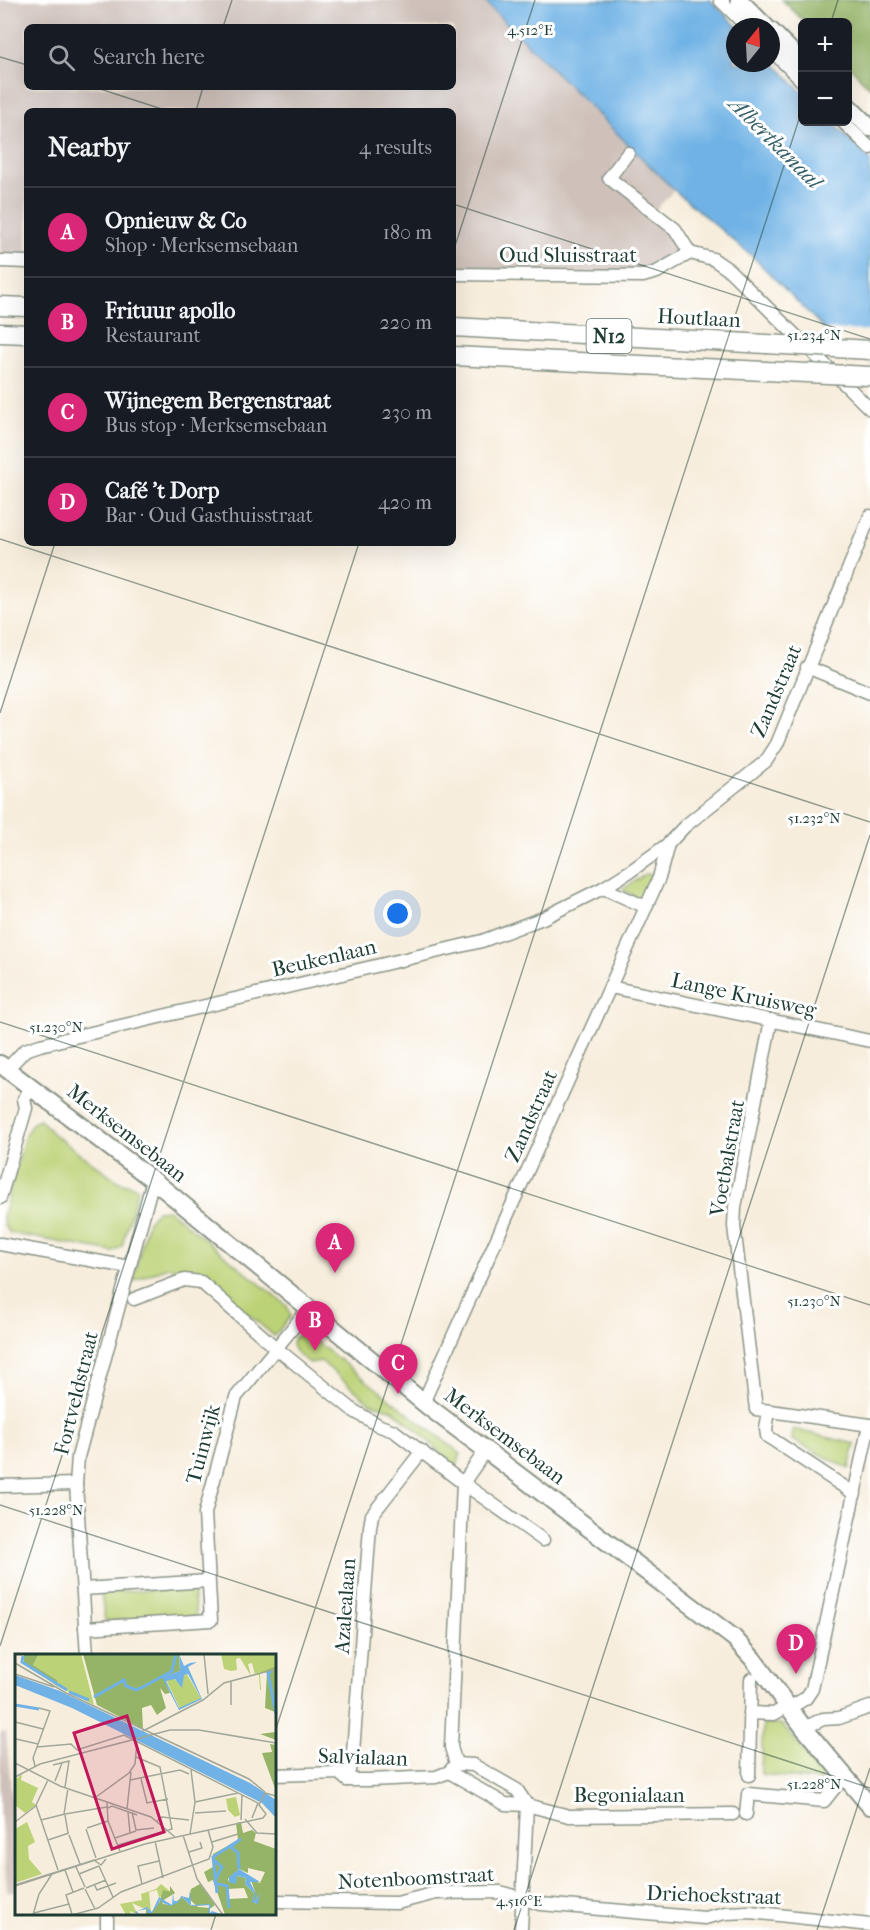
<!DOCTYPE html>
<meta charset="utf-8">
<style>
:root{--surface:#171b24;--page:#242831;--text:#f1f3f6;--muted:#9ea1a6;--line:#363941;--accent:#db2777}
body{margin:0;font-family:"IM FELL French Canon",serif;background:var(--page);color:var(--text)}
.controls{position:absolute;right:18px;top:18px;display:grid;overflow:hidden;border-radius:9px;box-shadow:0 6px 24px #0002}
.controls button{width:54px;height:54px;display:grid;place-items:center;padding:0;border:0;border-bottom:2px solid var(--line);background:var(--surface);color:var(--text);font:30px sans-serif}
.compass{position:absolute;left:726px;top:18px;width:54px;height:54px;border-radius:50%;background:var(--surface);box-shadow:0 6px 24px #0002;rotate:18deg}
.you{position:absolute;left:398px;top:914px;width:21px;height:21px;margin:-15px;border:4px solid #fff;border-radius:50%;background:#1a73e8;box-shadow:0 0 0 9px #1a73e833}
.badge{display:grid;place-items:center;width:39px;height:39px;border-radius:50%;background:var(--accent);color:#fff;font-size:20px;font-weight:700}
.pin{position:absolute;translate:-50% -50px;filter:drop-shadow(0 2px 3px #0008)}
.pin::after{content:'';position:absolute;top:32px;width:21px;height:18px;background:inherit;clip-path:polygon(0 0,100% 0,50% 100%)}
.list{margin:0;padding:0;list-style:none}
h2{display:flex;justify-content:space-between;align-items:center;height:78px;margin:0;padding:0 24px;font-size:26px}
h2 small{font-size:20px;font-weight:400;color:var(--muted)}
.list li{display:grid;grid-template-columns:39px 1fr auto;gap:18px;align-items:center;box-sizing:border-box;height:90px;padding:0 24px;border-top:2px solid var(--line)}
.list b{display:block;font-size:22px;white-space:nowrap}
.list p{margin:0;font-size:20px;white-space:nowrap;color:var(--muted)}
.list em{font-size:20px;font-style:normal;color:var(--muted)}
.icon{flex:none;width:33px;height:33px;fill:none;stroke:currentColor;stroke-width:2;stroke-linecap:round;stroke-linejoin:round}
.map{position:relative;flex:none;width:870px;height:1930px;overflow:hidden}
.search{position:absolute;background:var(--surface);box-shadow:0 6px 24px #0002;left:24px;top:24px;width:432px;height:66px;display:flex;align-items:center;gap:15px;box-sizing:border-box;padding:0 21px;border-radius:9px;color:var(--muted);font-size:22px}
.panel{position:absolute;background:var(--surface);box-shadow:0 6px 24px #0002;left:24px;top:108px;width:432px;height:438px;border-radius:9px}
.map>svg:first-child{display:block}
.industrial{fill:#cfc1ba;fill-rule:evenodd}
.green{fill:#bcd276;stroke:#6e8855;stroke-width:1.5}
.forest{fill:#95b467;stroke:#5a784e;stroke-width:1.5}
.water{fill:#70b2e5;stroke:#48788c;stroke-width:1.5}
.pier{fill:#f7eddc}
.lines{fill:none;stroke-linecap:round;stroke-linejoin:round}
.street-casing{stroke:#8b9588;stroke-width:15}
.secondary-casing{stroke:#8b9588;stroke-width:20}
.primary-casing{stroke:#8b9588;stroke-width:21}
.street{stroke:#fff;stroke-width:12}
.secondary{stroke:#fff;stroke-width:16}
.primary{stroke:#fff;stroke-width:18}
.primary-bridge-casing{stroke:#8b9588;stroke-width:21;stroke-linecap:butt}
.primary-bridge{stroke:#fff;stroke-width:18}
.ticks{fill:none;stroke:#1f3d34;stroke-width:1.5;stroke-opacity:0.45}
.labels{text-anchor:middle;stroke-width:6;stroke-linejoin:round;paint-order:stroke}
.shield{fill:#fff;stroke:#627771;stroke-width:1.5}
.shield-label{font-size:20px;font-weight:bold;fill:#1f3d34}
.street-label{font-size:21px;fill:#1f3d34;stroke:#fff}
.water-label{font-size:22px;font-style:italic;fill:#376069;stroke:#fff}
.inset-river{fill:none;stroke:#70b2e5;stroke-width:3}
.inset-road{fill:none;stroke:#a1a799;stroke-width:1.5}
.view{fill:#c2185b;fill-opacity:0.15;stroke:#c2185b;stroke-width:3}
.inset-edge{fill:none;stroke:#1f3d34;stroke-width:3}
.ticks-label{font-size:15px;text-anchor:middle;fill:#1f3d34;stroke:#fff;stroke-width:6;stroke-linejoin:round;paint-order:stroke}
</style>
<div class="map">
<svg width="870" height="1930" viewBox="0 0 870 1930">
<rect width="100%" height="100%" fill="#fff"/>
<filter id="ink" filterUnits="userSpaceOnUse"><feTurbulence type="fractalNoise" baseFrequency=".0167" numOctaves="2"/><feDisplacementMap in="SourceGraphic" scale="12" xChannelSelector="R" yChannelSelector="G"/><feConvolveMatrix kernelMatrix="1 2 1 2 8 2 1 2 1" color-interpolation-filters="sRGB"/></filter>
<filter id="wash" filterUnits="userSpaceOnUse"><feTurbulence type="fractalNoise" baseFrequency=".008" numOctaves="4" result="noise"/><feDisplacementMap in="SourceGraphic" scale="24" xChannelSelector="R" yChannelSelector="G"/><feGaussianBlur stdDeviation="1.35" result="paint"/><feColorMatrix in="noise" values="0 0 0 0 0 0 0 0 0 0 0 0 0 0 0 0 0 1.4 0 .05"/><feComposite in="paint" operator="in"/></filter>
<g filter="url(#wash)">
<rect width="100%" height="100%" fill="#f7eddc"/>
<g class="industrial">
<path d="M0,0H483L674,190L654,212L690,253L657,272L453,274V111H27V262L0,261ZM27,27H453V87H27Z"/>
<polygon points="6,1732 16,1850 16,1892 7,1891 0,1808 0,1733"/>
</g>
<g class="green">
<polygon points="645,874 654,875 644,901 622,890"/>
<path d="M40,1119L52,1133L118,1181L138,1188L122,1246L113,1252L10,1233L4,1225L3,1217L24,1138C28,1130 32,1121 40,1119Z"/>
<polygon points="169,1210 287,1306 291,1316 274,1336 199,1272 168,1267 133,1281 147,1223 157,1211"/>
<path d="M305,1333L461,1454L455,1467L421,1434L393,1410L370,1403L321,1361L310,1363C298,1356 279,1340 305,1333Z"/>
<polygon points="793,1429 855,1444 849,1469 792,1440"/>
<polygon points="193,1588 196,1617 105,1621 101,1592"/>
<polygon points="763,1723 781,1724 821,1770 821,1781 761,1774"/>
</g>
<polygon class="forest" points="782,0 870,0 870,88 848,65 848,22 805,22"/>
<polygon class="water" points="483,0 710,0 738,27 735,27 735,63 771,63 771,60 802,92 802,122 832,122 870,160 870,375 753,257 674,190"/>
<polygon class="pier" points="820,329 870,331 870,378 868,377"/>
</g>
<g filter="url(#ink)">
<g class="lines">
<defs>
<g id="street">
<polyline points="720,0 747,27"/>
<polyline points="771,50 802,81"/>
<polyline points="843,122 870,148"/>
<polyline points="628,153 609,178 675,229 690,253"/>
<polyline points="0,261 27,262"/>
<polyline points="453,274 643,276 657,272 690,253 713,259 729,270 870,409"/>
<polyline points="807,667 870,693"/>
<polyline points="603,888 646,907"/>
<polyline points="610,987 870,1041"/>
<polyline points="771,1020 735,1207 734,1226 756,1409 870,1425"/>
<polyline points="7,1069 25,1050 40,1045 482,941 543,918 603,888 632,870 668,844 685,826 766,761 777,744 870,516"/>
<polyline points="0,1198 26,1108 24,1099 32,1087"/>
<polyline points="0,1244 129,1267"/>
<polyline points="134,1299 184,1280 201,1282 276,1348 354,1411 380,1426 394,1431 463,1483 543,1540"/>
<polyline points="423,1403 659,878 668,844"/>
<polyline points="769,1411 766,1429 767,1436 855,1494"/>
<polyline points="0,1486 76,1484"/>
<polyline points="83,1589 208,1581"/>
<polyline points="85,1628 211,1620 205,1513 236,1397 309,1308"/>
<polyline points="87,1656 76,1484 78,1457 153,1180"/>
<polyline points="750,1713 774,1714 788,1706 796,1704 806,1698 812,1689 869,1425"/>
<polyline points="804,1728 823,1719 839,1718 870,1707"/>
<polyline points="456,1764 451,1747 463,1483 486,1450"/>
<polyline points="274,1775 339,1773 347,1780 369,1780 436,1777 449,1772"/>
<polyline points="749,1775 751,1679"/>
<polyline points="347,1780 353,1752 370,1527 372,1515 422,1451"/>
<polyline points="746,1814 748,1794 824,1801 844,1776"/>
<polyline points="274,1901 397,1903 436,1893 500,1892 541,1904 705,1918 725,1913 750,1912 870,1925"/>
<polyline points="107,1930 107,1914"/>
<polyline points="521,1930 527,1805 517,1790 473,1765 456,1764 449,1772 505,1804 527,1805 569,1816 733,1814"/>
</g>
<g id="secondary">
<polyline points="739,0 766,27"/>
<polyline points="771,31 802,62"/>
<polyline points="848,106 870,128"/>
<polyline points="0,1064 153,1180 430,1408 734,1638 753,1659 804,1728 870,1806"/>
</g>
<g id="primary">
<polyline points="0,306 27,307"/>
<polyline points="453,327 766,344"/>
<polyline points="0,333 27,334"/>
<polyline points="453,356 765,371"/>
</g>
</defs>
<use href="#street" class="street-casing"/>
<use href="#secondary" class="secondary-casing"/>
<use href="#primary" class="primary-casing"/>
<use href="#street" class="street"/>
<use href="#secondary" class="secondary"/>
<use href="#primary" class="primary"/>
<defs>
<g id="primary-bridge">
<polyline points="766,344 870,350"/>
<polyline points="765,371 870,376"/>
</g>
</defs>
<use href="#primary-bridge" class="primary-bridge-casing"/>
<use href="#primary-bridge" class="primary-bridge"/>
</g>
</g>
<path class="ticks" d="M831,22L838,0M223,27L232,0M0,57L27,65M94,87L168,111M196,111L203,87M453,204L870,339M453,252L535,0M0,539L870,822M0,713L55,543M0,1022L870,1305M0,1505L870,1788M0,1646L359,543M274,1735L802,110M211,1930L216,1914M514,1930L870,835M817,1930L870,1768"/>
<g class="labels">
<rect class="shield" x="586.5" y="319" width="45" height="34" rx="4.5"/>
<g class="shield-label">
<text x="609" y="343">N12</text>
</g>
<g class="street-label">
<text x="568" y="262">Oud Sluisstraat</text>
<text transform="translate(699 318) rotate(3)" y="7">Houtlaan</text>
<text transform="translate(776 691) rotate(-67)" y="7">Zandstraat</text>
<text transform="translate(324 958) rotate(-13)" y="7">Beukenlaan</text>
<text transform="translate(744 995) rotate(12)" y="7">Lange Kruisweg</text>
<text transform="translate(531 1116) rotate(-66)" y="7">Zandstraat</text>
<text transform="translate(127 1133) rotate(38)" y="7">Merksemsebaan</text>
<text transform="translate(727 1158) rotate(-80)" y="7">Voetbalstraat</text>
<text transform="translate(76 1393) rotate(-76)" y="7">Fortveldstraat</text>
<text transform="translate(505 1436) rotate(37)" y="7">Merksemsebaan</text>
<text transform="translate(203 1444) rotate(-75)" y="7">Tuinwijk</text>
<text transform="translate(345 1606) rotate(-86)" y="7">Azalealaan</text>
<text transform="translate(363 1757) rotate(2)" y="7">Salvialaan</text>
<text x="629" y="1802">Begonialaan</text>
<text transform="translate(416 1878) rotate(-3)" y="7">Notenboomstraat</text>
<text transform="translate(714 1895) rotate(2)" y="7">Driehoekstraat</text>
</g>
<g class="water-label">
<text transform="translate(776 142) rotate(45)" y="8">Albertkanaal</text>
</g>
</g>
<g transform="translate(15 1654)">
<rect width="261" height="261" fill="#f7eddc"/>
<path d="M24,0H66L79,51L42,32V26L18,11ZM206,0H261V12L245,20L246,36H245L244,21H240L237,9L233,10L236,22L225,4L221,5L222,16L216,17L209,15ZM171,19L186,44L165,55L151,26L158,24L163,28ZM7,120L6,126L23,134L17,148L21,151L10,159L0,151V126ZM221,143L225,161L220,163L213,156L211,145ZM12,168L20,188L13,192L14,205L27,220L0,229V175ZM146,230L156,238L144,243L142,236L134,238L136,258L117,249L123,261L115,257L116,261H111L105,250L127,246L126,240L141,235Z" fill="#bcd276"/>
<path d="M9,0H24L18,11L42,26V32L9,8ZM68,0H164L165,17L148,23L155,39L150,40L145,34L151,54L142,61L136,51L127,54L128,75L82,51ZM261,12V86L245,80L260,78V58L250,54L252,18H247ZM255,90L261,91V137L247,99L257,98ZM226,168L228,179L237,176L241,179L239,187L261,195V261H210L198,226L193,228L189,218L198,213V200L223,186L221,169ZM233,214L250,218L245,229L236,226L240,238V248L245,238L240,250L239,239L230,230L231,224L222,222L214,228L213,225L224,215L233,219ZM229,234L233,244L213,245V235ZM185,230L200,251L196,254L183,253L174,245L176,235ZM155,232L160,239L147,247L148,250L157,251L167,243L176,252L195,251V260L207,261H131V255L136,259L144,249L148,236L155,238Z" fill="#95b467" fill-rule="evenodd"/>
<path d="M164,0L169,12L175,9L182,8L173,13L187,45L164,56L147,23L165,17ZM173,20L186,44L164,54L151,27L160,25L167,34L169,21ZM0,21L45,37L235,129L261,146V164L247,149L57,54L0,31ZM224,215L245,228H235L240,238V248L245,238L243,250L237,248L239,239L230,230L231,224L222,222L221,230L214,228V223ZM174,235L158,239L159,247H164L166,242L174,244L175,236L176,251L194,250L196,251L194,260L197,257L206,260L193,261L194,251L176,252L167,243L164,248L156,252L148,249L145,245L144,249L137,259H133L132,255L122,257L124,261L120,258L132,253L137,258L144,243L157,251L158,239Z" fill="#70b2e5" fill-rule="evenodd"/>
<path class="inset-river" d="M8,2L7,8L52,36M257,17L253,19L261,60M54,38L74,46M79,43L109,26L111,32L121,36L128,33L157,17L161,0M0,51L24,55M224,186L216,193L223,199L224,215M199,206L207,213L199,228M199,229L212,232L214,254M202,239L198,203L226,185"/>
<path class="inset-road" d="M189,0L193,40M0,9L51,39L234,125L250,138M0,20L39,33M216,51V27M0,68L28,75M128,77L188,46L209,29L261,15M1,85L23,90M22,93L56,90L62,96L109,81L243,149L237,164M0,109L45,132L136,163L160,183M38,111L54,107L50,133M20,112L18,104L35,57L24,54M0,123L25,110L155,76H184L261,89M126,125L132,149L153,145M33,126L21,151L43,216M115,126L165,116L174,120M40,127L47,109M81,143L114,119L120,110L122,88M180,148L223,139M92,149L93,167L105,197M93,154L97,152L122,161M112,155L116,118M113,158L115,179M117,158L121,176M180,159L211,157M49,160L53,134M50,160L92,153M50,161L53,179M230,165L242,179L261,180M26,166L50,160M226,166L227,141M142,167L147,163L174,166M0,168L22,151M72,174L93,167M71,175L81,204M121,176L139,174M175,180L180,148L176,116M54,181L65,210M168,181L182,225L208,261M100,184L121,177M33,186L54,179M140,187L148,224M197,188L223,180M103,191L157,175L145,113L121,103M174,198L187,194L185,188M84,212L98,243M61,213L70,233M50,216L58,238M64,220L84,212M79,230L82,236L101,229M127,230L123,212L144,207M0,231L79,206L86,211L91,205M0,232L130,190L248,164L251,160L244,151L250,139L261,142M71,234L91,226M70,235L80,255M19,259L54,250M57,260L51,241L69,234M18,261L24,240L37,220M57,261L83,254L106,238L194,205L198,193L193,176"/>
<path class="view" d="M112,62L149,178L97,195L59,79Z"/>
<rect width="261" height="261" class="inset-edge"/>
</g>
<g class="ticks-label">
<text x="530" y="35">4.512°E</text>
<text x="814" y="340">51.234°N</text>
<text x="814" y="823">51.232°N</text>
<text x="56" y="1032">51.230°N</text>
<text x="814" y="1306">51.230°N</text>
<text x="56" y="1515">51.228°N</text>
<text x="814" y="1789">51.228°N</text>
<text x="519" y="1906">4.516°E</text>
</g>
</svg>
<div class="controls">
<button>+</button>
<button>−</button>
</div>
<svg class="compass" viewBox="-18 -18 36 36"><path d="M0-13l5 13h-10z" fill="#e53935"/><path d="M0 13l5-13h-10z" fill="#9ea1a6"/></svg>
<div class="you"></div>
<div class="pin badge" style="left:335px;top:1273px">A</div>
<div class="pin badge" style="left:315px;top:1351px">B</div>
<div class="pin badge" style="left:398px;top:1394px">C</div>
<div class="pin badge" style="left:796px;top:1674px">D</div>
<div class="search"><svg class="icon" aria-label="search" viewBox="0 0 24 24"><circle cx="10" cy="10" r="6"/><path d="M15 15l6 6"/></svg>Search here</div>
<section class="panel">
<h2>Nearby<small>4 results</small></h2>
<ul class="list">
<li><span class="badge">A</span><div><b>Opnieuw &amp; Co</b><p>Shop · Merksemsebaan</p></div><em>180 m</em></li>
<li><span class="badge">B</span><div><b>Frituur apollo</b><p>Restaurant</p></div><em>220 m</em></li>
<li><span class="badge">C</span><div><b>Wijnegem Bergenstraat</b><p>Bus stop · Merksemsebaan</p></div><em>230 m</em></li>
<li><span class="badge">D</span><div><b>Café 't Dorp</b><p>Bar · Oud Gasthuisstraat</p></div><em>420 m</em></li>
</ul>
</section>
</div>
